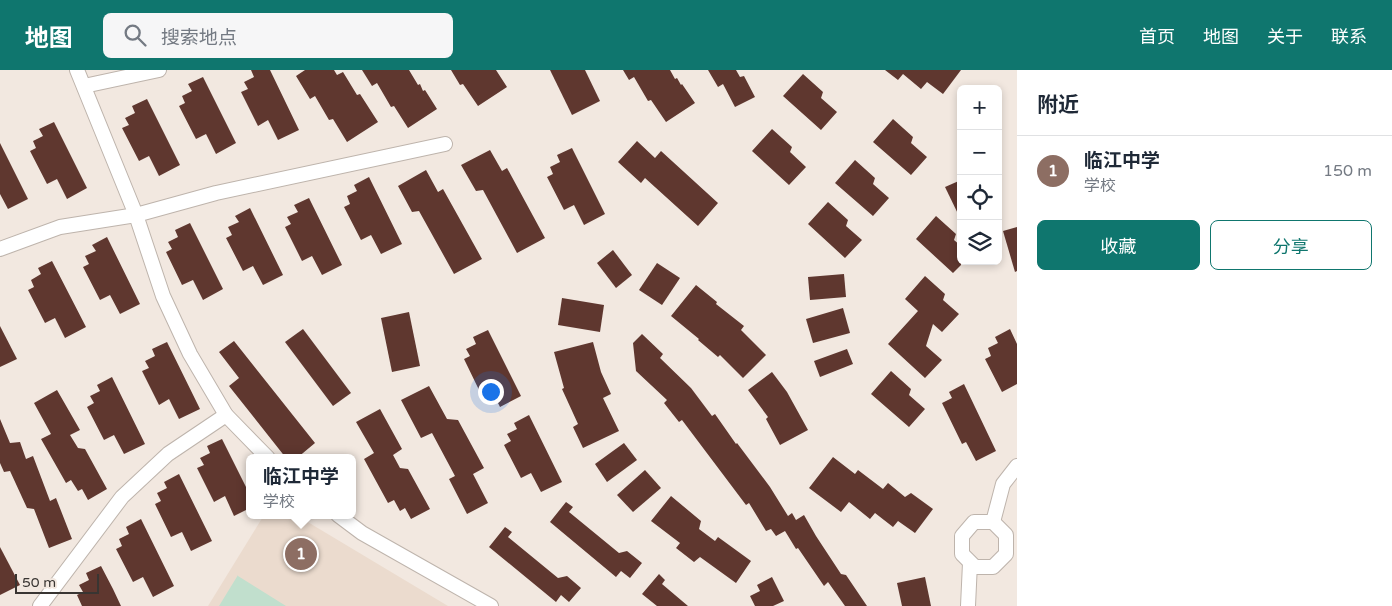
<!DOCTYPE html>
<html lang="zh">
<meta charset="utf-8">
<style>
:root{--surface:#fff;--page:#f6f6f7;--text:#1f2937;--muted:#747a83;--line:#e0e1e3;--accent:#0f766e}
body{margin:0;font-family:"Varela Round","Noto Sans SC",sans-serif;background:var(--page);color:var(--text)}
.controls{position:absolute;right:15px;top:15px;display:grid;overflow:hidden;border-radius:8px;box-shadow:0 2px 8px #0003}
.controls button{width:45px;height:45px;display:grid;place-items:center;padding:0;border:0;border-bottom:1px solid var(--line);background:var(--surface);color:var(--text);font:25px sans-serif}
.scale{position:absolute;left:15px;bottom:12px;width:84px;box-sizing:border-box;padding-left:5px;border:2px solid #393532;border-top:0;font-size:14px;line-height:18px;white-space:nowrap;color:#393532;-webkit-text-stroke:4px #f2e8e0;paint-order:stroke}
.you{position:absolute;left:490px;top:321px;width:18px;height:18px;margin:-12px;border:4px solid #fff;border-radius:50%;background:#1a73e8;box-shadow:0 0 0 8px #1a73e833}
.badge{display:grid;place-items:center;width:32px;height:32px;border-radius:50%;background:var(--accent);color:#fff;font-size:16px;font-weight:700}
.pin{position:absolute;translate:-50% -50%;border:2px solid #fff;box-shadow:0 1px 5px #0006}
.popup{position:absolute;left:246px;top:384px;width:110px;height:65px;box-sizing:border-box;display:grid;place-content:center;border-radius:8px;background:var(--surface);filter:drop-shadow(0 1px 4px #0005);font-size:16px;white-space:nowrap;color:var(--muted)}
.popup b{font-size:19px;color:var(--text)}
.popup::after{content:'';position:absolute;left:50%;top:100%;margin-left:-10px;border:10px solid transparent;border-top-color:var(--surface)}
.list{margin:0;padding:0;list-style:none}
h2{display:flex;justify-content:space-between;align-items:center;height:65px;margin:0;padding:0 20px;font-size:21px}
h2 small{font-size:16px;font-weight:400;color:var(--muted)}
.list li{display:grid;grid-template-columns:32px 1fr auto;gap:15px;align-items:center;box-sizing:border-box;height:70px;padding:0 20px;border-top:1px solid var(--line)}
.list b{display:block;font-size:19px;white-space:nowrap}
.list p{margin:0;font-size:16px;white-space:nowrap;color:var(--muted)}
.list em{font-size:16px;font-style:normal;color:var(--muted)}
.actions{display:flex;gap:10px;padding:15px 20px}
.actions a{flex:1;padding:11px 0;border:1px solid var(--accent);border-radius:8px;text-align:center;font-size:18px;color:var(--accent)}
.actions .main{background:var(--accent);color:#fff}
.icon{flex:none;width:28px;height:28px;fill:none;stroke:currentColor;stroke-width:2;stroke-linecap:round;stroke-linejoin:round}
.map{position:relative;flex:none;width:1017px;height:536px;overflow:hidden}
header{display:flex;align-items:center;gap:30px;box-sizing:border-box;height:70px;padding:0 25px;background:var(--accent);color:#fff}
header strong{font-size:24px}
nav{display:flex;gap:28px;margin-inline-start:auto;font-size:18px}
.search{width:350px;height:45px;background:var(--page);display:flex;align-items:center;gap:12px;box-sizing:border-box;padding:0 18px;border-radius:8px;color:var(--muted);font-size:19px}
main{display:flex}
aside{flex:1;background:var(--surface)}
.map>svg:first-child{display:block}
.built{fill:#ebdbce}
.green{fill:#c1dfcd}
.building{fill:#5f372f}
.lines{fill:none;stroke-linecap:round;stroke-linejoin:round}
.minor-casing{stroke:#beb4ac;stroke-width:16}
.minor{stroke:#fff;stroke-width:14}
</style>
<header>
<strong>地图</strong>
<div class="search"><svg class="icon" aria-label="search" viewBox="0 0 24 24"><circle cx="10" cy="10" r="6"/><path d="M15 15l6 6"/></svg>搜索地点</div>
<nav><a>首页</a><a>地图</a><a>关于</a><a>联系</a></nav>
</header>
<main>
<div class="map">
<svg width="1017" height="536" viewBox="0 0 1017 536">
<rect width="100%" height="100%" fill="#f2e8e0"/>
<polygon class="built" points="264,445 296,445 448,536 208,536"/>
<polygon class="green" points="238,505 238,506 286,536 219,536"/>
<g class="building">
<polygon points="251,0 270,0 299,60 278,70 268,50 258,56 241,22 248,19 244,12 254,7"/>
<polygon points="305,0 334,0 337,5 343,2 357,25 360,24 378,52 347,72 333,49 329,50 315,26 310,29 296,6"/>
<polygon points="362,0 409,0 418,15 420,14 423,21 425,20 437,39 408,58 394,36 391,37 377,13 372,16"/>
<polygon points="451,0 496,0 507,17 478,36 463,14 460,15"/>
<polygon points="550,0 585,0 600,31 572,45"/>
<polygon points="623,0 670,0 675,9 677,8 681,15 682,14 695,33 666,52 651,30 648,31 634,7 629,10"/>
<polygon points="708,0 736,0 740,7 744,6 755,27 735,37 723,14 718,17"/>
<polygon points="885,0 961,0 943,24 927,12 921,19 903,4 898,10"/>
<polygon points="803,4 823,22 821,28 837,42 821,60 783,26"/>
<polygon points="203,7 236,73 216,84 206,64 196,69 179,36 185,33 182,26 192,21 188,14"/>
<polygon points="147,29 180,95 159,106 149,86 139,91 122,58 129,55 125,48 135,43 132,36"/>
<polygon points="893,49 913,67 911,73 927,87 911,105 873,72"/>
<polygon points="54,52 87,118 67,129 57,109 47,114 30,81 36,78 33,71 43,66 39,59"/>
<polygon points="772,59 792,77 790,82 806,97 789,115 752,81"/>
<polygon points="637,71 655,88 661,81 718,133 698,156 645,108 641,113 618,92"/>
<polygon points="0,73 28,129 8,139 0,124"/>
<polygon points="572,78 605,144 584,155 574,135 564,140 547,107 553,104 550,97 560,92 557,85"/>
<polygon points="490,80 502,101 507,98 545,168 517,183 483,120 476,121 461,95"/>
<polygon points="855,90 875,108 873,114 889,128 873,146 835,113"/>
<polygon points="426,100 438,122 443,119 482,189 454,204 419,141 412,142 398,116"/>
<polygon points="369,107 402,174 381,184 371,165 361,170 344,137 350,134 347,126 357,121 354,115"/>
<polygon points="961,110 961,150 945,117"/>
<polygon points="309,128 342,195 322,205 312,186 302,191 285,157 291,154 287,147 298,142 294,135"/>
<polygon points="828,132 848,150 846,156 862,170 845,188 808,154"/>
<polygon points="250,138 283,205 263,215 253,196 243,201 226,168 232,165 228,157 239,152 235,146"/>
<polygon points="936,146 956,164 954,170 961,176 961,195 953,203 916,169"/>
<polygon points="190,153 223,219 203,230 193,210 182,215 166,182 172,179 168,172 178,167 175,160"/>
<polygon points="1017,157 1017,201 1015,202 1003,161"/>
<polygon points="107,167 140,234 120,244 110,225 100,230 83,197 89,194 85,186 96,181 92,175"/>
<polygon points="613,180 632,205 616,218 597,193"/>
<polygon points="52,191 86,257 65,268 55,248 45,253 28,220 34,217 31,210 41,204 38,198"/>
<polygon points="657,193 680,208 662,235 639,220"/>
<polygon points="844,204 846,227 810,230 808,207"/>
<polygon points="925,206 945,224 943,230 959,244 942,262 933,254 926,276 942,290 925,308 888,274 918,241 905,229"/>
<polygon points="696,215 717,232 716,234 744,256 741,260 766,285 743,308 720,285 718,287 698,270 699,269 671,246"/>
<polygon points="562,228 604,235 600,262 558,255"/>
<polygon points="843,238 850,263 813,273 806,249"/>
<polygon points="409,242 420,296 392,302 381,248"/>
<polygon points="0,256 17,289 0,297"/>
<polygon points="303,259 351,323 333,336 285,272"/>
<polygon points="1010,259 1017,274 1017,314 1002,322 985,289 991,286 988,278 998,273 995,267"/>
<polygon points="488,260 521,326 500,337 490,317 480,322 464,289 470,286 466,279 476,274 473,267"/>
<polygon points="642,264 663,284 660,288 691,318 712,346 715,344 736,374 737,373 770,417 788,446 792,443 796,450 804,445 816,466 841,504 846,505 867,536 845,536 828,512 824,516 798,478 796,479 785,461 776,466 771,459 766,461 749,433 746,435 682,350 679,352 664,333 667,330 636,301 633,273"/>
<polygon points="234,271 315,373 297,388 286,388 229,316 239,308 219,282"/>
<polygon points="167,272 200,339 179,349 169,329 159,335 142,301 149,298 145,291 155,286 152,279"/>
<polygon points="593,272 601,302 611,324 603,328 619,361 583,378 573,357 578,354 562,319 564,318 554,282"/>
<polygon points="847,279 853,294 820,307 814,291"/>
<polygon points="891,301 911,319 909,325 925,339 909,357 871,324"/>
<polygon points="772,302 787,322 808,360 780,375 766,349 768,347 748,320"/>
<polygon points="112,307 145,374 124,384 114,365 104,370 87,337 94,333 90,326 100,321 97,315"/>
<polygon points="964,314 996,381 976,391 966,372 962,374 942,333 952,328 949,322"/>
<polygon points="429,316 447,349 458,350 484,398 473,404 488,433 467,444 449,409 455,406 432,363 421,368 401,330"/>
<polygon points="57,320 80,360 70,365 78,378 85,379 107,419 88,430 82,419 78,421 71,410 66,413 41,369 51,364 34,333"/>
<polygon points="380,339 402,379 393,385 400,398 408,399 430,439 411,449 405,438 400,441 394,430 388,433 364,389 374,383 356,352"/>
<polygon points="529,345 562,412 541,422 531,403 521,408 504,375 511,371 507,364 517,359 514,353"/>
<polygon points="0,349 10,373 20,372 26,389 33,386 50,431 56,428 72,469 49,478 34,439 27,438 10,401 4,402 0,393"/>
<polygon points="222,369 250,425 250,438 234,446 225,426 214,432 197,398 204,395 200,388 210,383 207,376"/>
<polygon points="624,373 637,390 607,412 595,394"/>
<polygon points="833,387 855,404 858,400 883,419 888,413 905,427 911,423 933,439 915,463 898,451 893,457 875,443 870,449 849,432 841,442 809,418"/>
<polygon points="645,400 661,418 633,442 617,425"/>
<polygon points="179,404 212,471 191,481 182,462 171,467 155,434 161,431 157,423 167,418 164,412"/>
<polygon points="671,426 701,451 699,459 715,471 718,467 751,491 736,513 700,487 694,492 676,478 680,473 651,451"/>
<polygon points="566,432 573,437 569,442 619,483 627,481 642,493 630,508 621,501 616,507 550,452"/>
<polygon points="141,449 174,516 153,527 143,507 133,512 116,479 122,476 119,469 129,464 126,457"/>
<polygon points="505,457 512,462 508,467 558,508 567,506 581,518 569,532 561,525 556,532 489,477"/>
<polygon points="0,477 20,515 0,525"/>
<polygon points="101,496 113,519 121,536 82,536 77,525 83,522 79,515 89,510 86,503"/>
<polygon points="659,504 665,510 662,514 688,536 657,536 642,524"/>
<polygon points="772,507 784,531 773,536 755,536 750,526 760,521 757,515"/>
<polygon points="925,507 931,536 902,536 897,513"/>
</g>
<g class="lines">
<defs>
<g id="minor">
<polyline points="77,0 136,145 163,226 190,284 226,345 268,388"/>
<polyline points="84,16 159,0"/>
<polyline points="0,179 60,157 136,145 216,123 445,74"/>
<polyline points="338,445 362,463 491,536"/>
<polygon points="974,452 993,452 1006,465 1006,484 993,497 975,497 962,484 962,466"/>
<polyline points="993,452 1003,414 1017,396"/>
<polyline points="40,536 122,427 168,384 226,345"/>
<polyline points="968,536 970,493"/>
</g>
</defs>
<use href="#minor" class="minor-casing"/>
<use href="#minor" class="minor"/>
</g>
</svg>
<div class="controls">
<button>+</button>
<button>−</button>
<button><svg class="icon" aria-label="locate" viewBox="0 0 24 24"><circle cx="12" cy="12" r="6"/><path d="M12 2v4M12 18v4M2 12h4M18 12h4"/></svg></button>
<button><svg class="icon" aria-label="layers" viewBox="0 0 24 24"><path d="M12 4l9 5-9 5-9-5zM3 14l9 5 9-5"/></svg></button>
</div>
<div class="scale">50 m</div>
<div class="you"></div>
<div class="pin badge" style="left:301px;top:484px;background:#8d6e63">1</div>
<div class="popup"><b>临江中学</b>学校</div>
</div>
<aside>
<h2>附近<small></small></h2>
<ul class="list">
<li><span class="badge" style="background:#8d6e63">1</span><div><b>临江中学</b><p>学校</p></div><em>150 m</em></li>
</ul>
<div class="actions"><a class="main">收藏</a><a>分享</a></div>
</aside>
</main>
